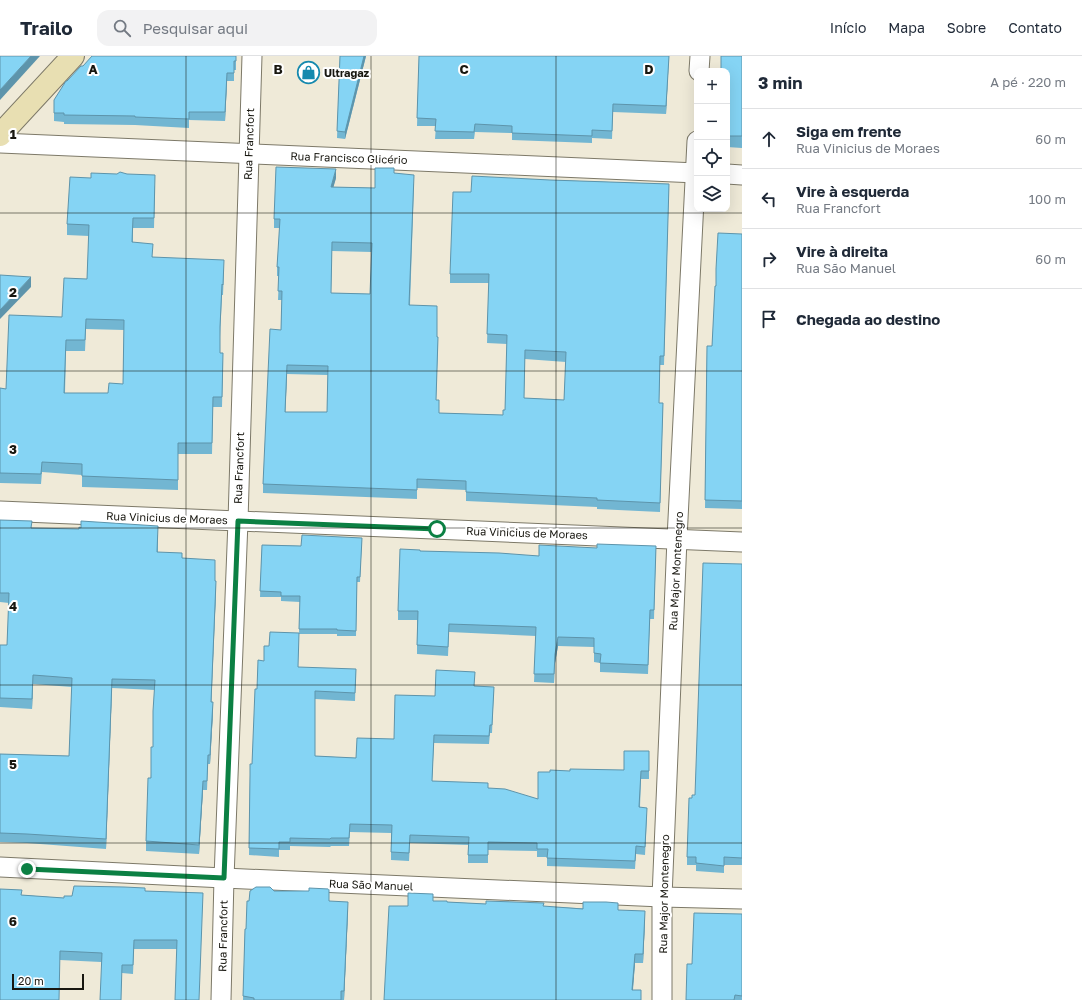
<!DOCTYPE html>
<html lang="pt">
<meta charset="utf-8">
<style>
:root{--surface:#fff;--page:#f2f2f3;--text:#1f2937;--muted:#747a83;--line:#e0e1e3}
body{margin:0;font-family:"Golos Text",sans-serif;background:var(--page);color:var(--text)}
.controls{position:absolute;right:12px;top:12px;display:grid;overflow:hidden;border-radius:8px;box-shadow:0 4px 16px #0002}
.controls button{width:36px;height:36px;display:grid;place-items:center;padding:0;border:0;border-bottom:1px solid var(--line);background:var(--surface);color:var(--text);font:20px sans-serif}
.scale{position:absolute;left:12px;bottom:10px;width:72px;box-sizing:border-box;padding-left:4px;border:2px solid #181710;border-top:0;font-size:11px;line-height:14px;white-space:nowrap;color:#181710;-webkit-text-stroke:3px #fff;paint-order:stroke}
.stop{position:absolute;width:12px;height:12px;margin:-9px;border:3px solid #0b8043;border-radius:50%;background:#fff}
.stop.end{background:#0b8043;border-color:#fff;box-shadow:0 1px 4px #0008}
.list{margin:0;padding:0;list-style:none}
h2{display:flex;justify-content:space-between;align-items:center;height:52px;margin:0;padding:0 16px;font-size:17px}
h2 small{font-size:13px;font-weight:400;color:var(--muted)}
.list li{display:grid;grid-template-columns:26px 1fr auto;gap:12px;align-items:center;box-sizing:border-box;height:60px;padding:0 16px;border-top:1px solid var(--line)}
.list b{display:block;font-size:15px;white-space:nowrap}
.list p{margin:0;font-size:13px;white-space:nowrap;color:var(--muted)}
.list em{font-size:13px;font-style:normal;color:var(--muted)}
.icon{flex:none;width:22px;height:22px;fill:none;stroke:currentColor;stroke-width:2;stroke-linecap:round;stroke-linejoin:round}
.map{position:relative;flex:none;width:742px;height:944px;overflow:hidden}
header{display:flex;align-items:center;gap:24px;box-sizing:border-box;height:56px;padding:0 20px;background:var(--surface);border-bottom:1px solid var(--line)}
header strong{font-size:19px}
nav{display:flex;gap:22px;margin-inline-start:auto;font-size:14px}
.search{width:280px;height:36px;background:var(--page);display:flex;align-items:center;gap:10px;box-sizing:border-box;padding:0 14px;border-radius:12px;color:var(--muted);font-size:15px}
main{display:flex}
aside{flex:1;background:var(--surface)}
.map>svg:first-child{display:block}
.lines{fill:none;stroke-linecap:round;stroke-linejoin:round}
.street-casing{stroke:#7d7968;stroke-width:21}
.secondary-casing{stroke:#7d7968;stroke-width:24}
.street{stroke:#fff;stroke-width:19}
.secondary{stroke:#e8dfb2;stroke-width:22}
.wall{fill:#72b6d2;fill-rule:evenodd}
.shaded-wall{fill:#5d94ab}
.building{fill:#85d4f4;stroke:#5d94ab;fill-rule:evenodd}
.route{stroke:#0b8043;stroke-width:5}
.grid{fill:none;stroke:#181710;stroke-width:1;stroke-opacity:0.55}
.labels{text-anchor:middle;stroke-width:4;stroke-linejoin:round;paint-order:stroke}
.poi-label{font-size:11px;font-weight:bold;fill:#181710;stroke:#fff;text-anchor:start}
.street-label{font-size:11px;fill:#181710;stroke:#fff}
.grid-label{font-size:13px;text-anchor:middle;font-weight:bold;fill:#181710;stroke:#fff;stroke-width:4;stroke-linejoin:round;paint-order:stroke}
</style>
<header>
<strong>Trailo</strong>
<div class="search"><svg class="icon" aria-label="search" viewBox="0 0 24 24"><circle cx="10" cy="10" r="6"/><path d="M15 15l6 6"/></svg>Pesquisar aqui</div>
<nav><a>Início</a><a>Mapa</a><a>Sobre</a><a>Contato</a></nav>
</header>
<main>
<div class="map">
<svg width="742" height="944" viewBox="0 0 742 944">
<rect width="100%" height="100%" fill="#efead8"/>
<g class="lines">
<defs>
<g id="street">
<polyline points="699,15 700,0"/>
<polyline points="0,87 697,117"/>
<polyline points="727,118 742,119"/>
<polyline points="0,455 742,486"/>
<polyline points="0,811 224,822 662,841 742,843"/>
<polyline points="221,944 224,822 238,465 252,0"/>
<polyline points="662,944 662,841 677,483 697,85"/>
</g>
<polyline id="secondary" points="0,79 73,0"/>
</defs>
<use href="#street" class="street-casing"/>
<use href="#secondary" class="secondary-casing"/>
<use href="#street" class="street"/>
<use href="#secondary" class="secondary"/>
</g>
<g class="wall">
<polygon points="236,0 236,14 234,14 234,25 227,25 225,65 189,64 189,72 135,69 64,68 64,66 54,65 54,44"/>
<polygon points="340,0 366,0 345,83 337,82"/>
<polygon points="419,0 669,0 666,58 613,56 612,83 592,82 592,87 512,84 512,77 475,76 474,83 435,83 436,70 417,70"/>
<polygon points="742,0 742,92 727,91 727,15"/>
<path d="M394,117L414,128L410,249L437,281L438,290L436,344L439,357L503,359L505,354L507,288L487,287L489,227H450V218L471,136L550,124L669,128L664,309H660L659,347H663L660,456L597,453V451L466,445V434L417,432V443L263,437V428L281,274L282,244H278L279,220H277V211L280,172H274V163L336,122L333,131L375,132ZM332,195L372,196L370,238L331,237ZM525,303L566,306L564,344L524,342ZM287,318L328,319L327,356H285Z"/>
<path d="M155,130L154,172H133V187L153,201L224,214L223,239H222L220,281V297L223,308L222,351H213L212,398H178V434L82,431V419L42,416L41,428L0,427V332L6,333L62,261L87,223L89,180L67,179V168ZM86,273L124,274L123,328L108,337H65L66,295H85Z"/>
<polygon points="742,178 742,453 705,452 707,290 712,290 716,230"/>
<polygon points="0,464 32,472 158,479 158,496 182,502 215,525 216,534 211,646 213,656 210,708 208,708 207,734 203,734 199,798 146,795 146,785 153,691 155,634 112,632 106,793 27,787 0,786 0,698 69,700 72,631 33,628 32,653 0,651 0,589 7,589 9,547 0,546"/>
<polygon points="362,482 360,526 357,526 356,580 337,580 337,578 299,578 300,546 281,545 281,541 260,541 262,489 301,490"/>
<polygon points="656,490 654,563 650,563 648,618 600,616 600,607 594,606 594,591 558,590 555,607 554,627 534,626 536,580 449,576 448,600 417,598 417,564 398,564 398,555 420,495 539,500 597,492"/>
<polygon points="742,508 742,809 724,809 724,817 696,815 696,809 687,809 687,801 692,742 695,739"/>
<polygon points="356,613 355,645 315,643 315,700 356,702 394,683 435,640 474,630 494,631 492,677 490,677 489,688 434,687 432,725 488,732 538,743 550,716 624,714 649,695 649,723 641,723 640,751 647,759 645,799 636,798 635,813 547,810 547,801 537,801 537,795 488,794 488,807 468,807 468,789 410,787 409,805 391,804 391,777 350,776 349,790 331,790 330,791 290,790 290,794 279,794 279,801 249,799 250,719 252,708 257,633"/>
<polygon points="145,835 203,837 177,893 134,893 133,918 122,917 101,906 60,904 22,839 64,842 72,840"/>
<polygon points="274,835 329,845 348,855 344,944 243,944 245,873 246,873 249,845"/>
<polygon points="433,845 447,846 618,854 645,864 643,907 635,907 633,934 408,850"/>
<polygon points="742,858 742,944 686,944 692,908"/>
</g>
<g class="shaded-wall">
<polygon points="31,0 40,0 0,44 0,34"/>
<polygon points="364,0 366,0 345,83 345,76"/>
<polygon points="669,0 666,58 666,50"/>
<polygon points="227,17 227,25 225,65 225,56"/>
<polygon points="336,113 336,122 331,140 331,131"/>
<polygon points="31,221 31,231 0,263 0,254"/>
<polygon points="287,309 287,318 285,365 285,356"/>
<polygon points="216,525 216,534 211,656 211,646"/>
<polygon points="558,581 558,590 555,607 554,627 555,598"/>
<polygon points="33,619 33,628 32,653 32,643"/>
<polygon points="112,623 112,632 106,793 106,783"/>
<polygon points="213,646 213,656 210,708 210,699"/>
<polygon points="203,725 203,734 199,798 199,789"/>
<polygon points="348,846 348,855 344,944 344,935"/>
<polygon points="645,855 645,864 643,907 643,898"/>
<polygon points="635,898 635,907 632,943 632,934"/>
</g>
<g class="building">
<polygon points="0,0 31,0 0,34"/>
<polygon points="92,0 236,0 236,5 234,5 234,17 227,17 225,56 189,56 189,63 135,61 135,60 64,59 64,57 54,57 54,44 66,25 67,25 81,10 83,10"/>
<polygon points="340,0 364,0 345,76 337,75"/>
<polygon points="419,0 669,0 666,50 613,48 612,75 592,74 592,80 512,77 512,70 475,68 474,76 435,75 436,63 417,62"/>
<polygon points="721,0 742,0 742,80 727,80 727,15 721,15"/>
<path d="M276,111L336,113L331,131L375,132V112H394V117L414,119L409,249L437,250V281H438L436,344H439V357L503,359V354H505L507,279L487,278L489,218H450L453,136H471L472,120L550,124L669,128L664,300H660L659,347H663L660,447L597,444V442L466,436V425L417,423V434L263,428L270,273L281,274L282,235H278L279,211H277L280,163H274ZM332,186L372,187L370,238L331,237ZM525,294L566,296L564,344L524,342ZM287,309L328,310L327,356H285Z"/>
<path d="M120,116L127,118L155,119L154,162H133L132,186L153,188L152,201L224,204L223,229L222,228L220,271V297H223L222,341H213L212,387H178V424L82,420V408L42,406L41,418L0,417V332L6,333L9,259L62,261L64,222L87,223L89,169L67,168L70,121L91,122V117L117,118ZM86,263L124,264L123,328L109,327L108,337H64L66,284H85Z"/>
<polygon points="718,177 742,178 742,445 705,444 707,290 712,290 715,230 716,230 716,213"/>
<polygon points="0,219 31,221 0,254"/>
<polygon points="0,464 32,465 31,472 79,473 79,471 81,472 81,465 158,470 157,496 182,497 182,502 215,504 215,525 216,525 211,646 213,646 211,678 210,699 208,699 207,725 203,725 199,789 146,785 148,722 151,722 151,691 153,691 153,655 155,624 112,623 106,783 27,778 0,777 0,698 69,700 72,622 33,619 32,643 0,642 0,589 7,589 9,537 0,537"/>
<polygon points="302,479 362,482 360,521 357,521 356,575 337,574 337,573 299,573 300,540 281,540 281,536 260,535 262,489 301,490"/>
<polygon points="597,488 656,490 654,554 650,554 648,609 600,607 601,598 594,597 594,582 558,581 555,598 554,618 534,618 536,571 449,568 448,591 417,589 418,555 398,555 400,493 420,494 420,495 499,497 539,500 539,489 597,492"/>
<polygon points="703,507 742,508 742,802 724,801 724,810 696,807 696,801 687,801 689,742 692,742 692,739 695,739"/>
<polygon points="270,576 299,577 298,611 356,613 355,637 315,635 315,700 356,702 357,682 394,683 395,639 435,640 436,614 475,616 474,630 494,631 492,669 490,669 489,680 434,679 432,725 488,727 488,732 505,733 538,743 538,716 550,716 550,714 570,715 570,713 624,714 624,695 649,695 649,715 641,715 639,751 647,752 645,791 636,790 635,805 547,802 548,793 537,793 537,787 488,786 488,799 468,799 469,781 410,779 409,797 391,796 392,769 350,768 349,782 331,782 330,783 290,782 290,786 279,786 279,793 249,792 250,719 250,708 252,708 255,633 257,633 258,604 264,605 264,590 269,590"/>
<polygon points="74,830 124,831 145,832 145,835 203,837 199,944 175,944 177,884 134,884 133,909 122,909 121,944 100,944 102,897 60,895 59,944 0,944 0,833 22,834 21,839 64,842 64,840 72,840"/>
<polygon points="256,831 270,831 274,835 309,835 309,832 329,833 329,845 348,846 344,935 341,935 341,944 254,944 254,942 243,940 245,873 246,873 247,845 249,845 250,835"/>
<polygon points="408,837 433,838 433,845 447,845 447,846 486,848 486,845 544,847 543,850 583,853 583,846 606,846 618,847 618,854 645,855 643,898 635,898 632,934 641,934 641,944 384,944 389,850 408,850"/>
<polygon points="694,857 742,858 742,940 735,939 734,944 686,944 687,908 692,908"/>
</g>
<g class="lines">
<polyline class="route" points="27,813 224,822 238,465 437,473"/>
</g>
<path class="grid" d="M186,0V944M371,0V944M556,0V944M0,157H742M0,315H742M0,472H742M0,629H742M0,787H742"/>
<defs>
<symbol id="shop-ring" viewBox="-11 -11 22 22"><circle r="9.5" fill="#fff" stroke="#1589ae" stroke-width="1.5"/><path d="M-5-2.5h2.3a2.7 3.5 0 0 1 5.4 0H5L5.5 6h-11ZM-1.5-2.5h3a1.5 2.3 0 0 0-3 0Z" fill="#1589ae"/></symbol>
</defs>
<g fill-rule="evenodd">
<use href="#shop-ring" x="296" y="4" width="25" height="25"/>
</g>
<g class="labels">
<g class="poi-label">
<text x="324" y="21">Ultragaz</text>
</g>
<g class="street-label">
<text transform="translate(249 88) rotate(-88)" y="4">Rua Francfort</text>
<text transform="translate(349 102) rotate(2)" y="4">Rua Francisco Glicério</text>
<text transform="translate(239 412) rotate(-88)" y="4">Rua Francfort</text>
<text transform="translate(167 462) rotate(2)" y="4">Rua Vinicius de Moraes</text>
<text transform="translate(527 477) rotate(2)" y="4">Rua Vinicius de Moraes</text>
<text transform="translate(676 515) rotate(-87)" y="4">Rua Major Montenegro</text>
<text transform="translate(371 829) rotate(2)" y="4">Rua São Manuel</text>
<text transform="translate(664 838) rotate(-89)" y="4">Rua Major Montenegro</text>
<text transform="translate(223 880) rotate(-89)" y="4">Rua Francfort</text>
</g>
</g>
<g class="grid-label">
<text x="93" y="18">A</text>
<text x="278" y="18">B</text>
<text x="464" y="18">C</text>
<text x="649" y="18">D</text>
<text x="13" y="83">1</text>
<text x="13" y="241">2</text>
<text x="13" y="398">3</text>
<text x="13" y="555">4</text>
<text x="13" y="713">5</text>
<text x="13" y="870">6</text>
</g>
</svg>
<div class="controls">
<button>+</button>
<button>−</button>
<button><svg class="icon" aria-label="locate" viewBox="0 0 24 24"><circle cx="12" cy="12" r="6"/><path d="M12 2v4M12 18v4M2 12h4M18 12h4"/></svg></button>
<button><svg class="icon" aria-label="layers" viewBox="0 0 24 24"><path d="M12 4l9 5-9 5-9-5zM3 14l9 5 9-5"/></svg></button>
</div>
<div class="scale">20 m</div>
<div class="stop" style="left:437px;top:473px"></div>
<div class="stop end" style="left:27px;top:813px"></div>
</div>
<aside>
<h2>3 min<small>A pé · 220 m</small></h2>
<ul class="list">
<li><svg class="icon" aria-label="ahead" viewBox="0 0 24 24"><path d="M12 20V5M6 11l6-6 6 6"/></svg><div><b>Siga em frente</b><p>Rua Vinicius de Moraes</p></div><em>60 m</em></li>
<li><svg class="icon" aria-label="left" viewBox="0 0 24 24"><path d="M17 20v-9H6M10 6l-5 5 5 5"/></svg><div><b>Vire à esquerda</b><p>Rua Francfort</p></div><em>100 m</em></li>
<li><svg class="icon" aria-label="right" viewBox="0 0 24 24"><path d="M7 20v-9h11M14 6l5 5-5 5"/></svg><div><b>Vire à direita</b><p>Rua São Manuel</p></div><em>60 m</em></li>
<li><svg class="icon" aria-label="arrive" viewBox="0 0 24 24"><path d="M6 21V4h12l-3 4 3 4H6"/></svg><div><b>Chegada ao destino</b></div></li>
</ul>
</aside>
</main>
